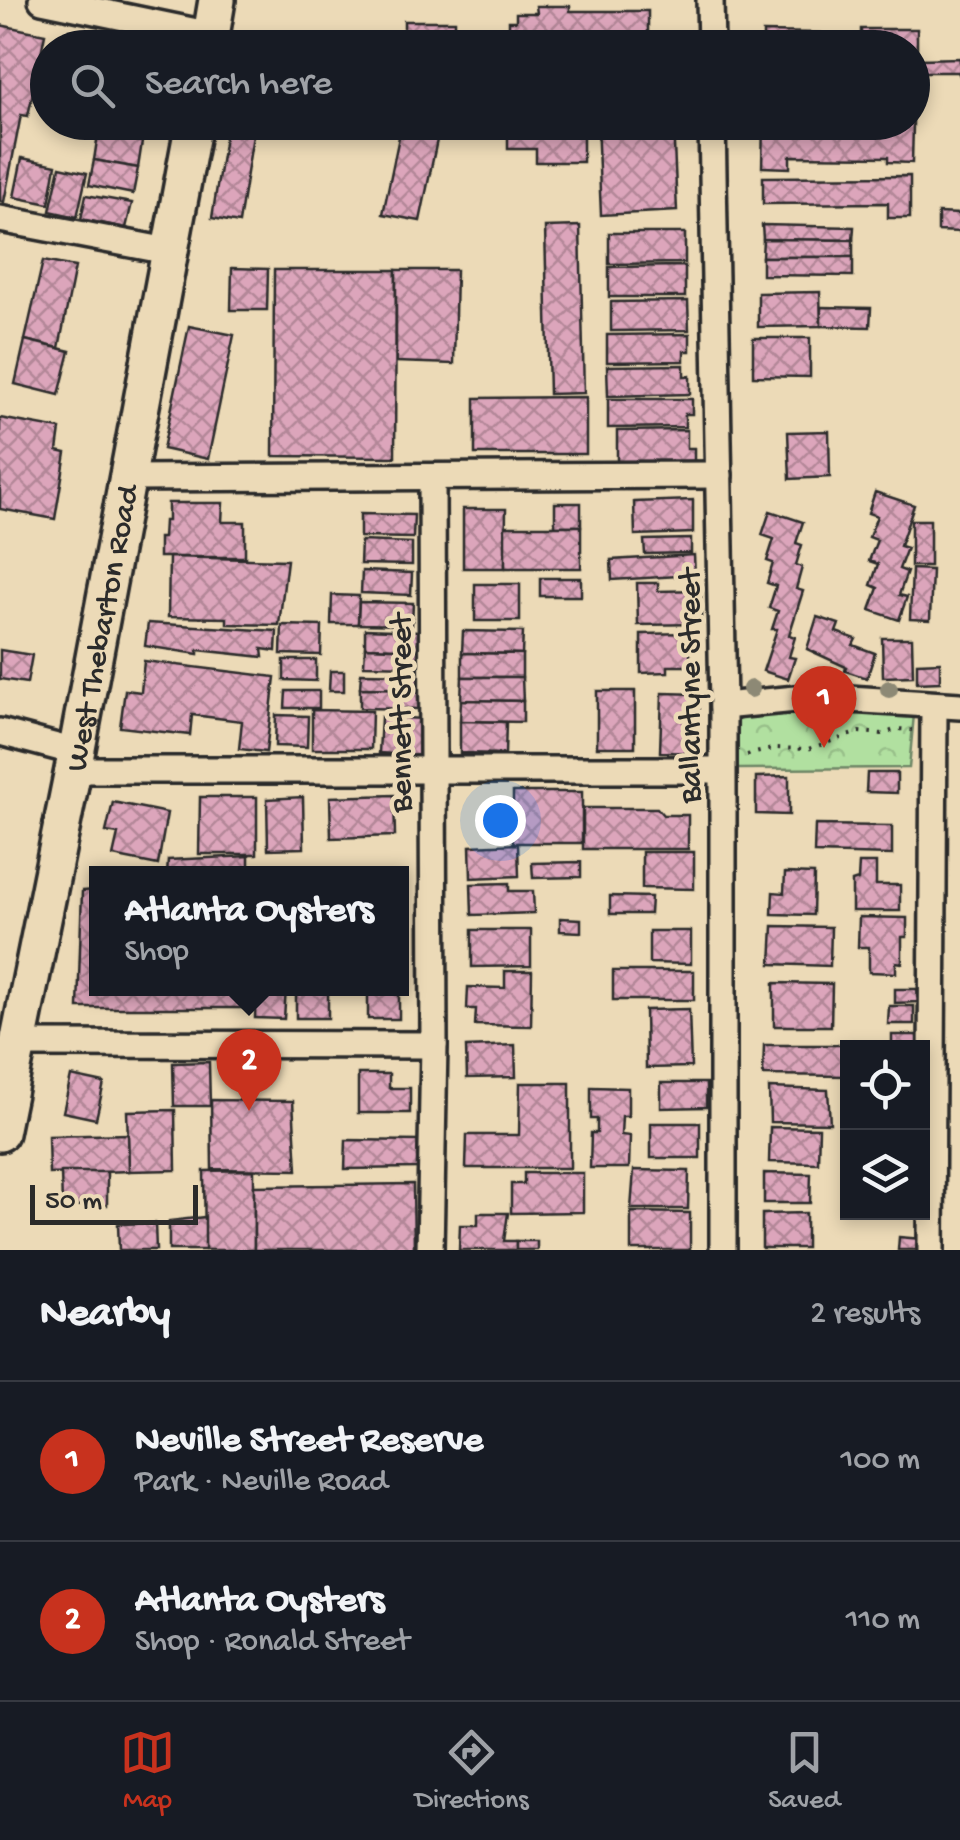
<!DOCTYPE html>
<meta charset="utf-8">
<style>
:root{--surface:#171b24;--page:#20242c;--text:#f1f3f6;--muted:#9ea1a6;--line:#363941;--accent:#c8321e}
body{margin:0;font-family:"Gochi Hand",sans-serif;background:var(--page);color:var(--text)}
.controls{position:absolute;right:30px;bottom:30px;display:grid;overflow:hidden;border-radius:0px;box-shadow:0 5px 15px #0003}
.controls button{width:90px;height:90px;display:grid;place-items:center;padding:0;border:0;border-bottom:2px solid var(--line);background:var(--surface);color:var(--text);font:50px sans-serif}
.scale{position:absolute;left:30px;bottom:25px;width:168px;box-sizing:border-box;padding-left:10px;border:5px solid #2b2b2b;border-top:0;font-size:28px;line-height:35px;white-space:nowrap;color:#2b2b2b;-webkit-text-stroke:8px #ecdab7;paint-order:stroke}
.you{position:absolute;left:500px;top:820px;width:35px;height:35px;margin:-25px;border:8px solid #fff;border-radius:50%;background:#1a73e8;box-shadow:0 0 0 15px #1a73e833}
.badge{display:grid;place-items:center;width:65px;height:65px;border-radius:50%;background:var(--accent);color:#fff;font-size:32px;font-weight:700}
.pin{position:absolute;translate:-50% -82px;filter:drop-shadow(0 2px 5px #0008)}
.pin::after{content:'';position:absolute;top:52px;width:35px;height:30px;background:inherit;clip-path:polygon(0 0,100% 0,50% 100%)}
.popup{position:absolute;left:89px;top:866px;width:320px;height:130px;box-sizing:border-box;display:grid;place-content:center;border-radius:0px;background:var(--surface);filter:drop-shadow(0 2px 8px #0005);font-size:32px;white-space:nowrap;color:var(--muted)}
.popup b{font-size:38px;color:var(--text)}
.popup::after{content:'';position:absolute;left:50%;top:100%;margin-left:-20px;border:20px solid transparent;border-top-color:var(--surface)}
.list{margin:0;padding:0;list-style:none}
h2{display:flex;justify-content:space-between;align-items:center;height:130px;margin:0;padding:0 40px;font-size:42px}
h2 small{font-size:32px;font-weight:400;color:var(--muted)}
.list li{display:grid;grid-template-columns:65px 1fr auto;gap:30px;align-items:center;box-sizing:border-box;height:160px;padding:0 40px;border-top:2px solid var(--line)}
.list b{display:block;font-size:38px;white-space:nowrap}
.list p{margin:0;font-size:32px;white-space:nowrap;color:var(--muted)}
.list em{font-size:32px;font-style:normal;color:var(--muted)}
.icon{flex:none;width:55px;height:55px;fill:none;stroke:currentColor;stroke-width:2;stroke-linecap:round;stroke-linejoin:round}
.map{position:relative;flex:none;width:960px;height:1250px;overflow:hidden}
.search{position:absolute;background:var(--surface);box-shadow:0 5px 15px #0003;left:30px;right:30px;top:30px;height:110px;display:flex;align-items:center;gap:25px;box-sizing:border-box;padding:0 35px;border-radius:55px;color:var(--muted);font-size:38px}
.sheet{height:450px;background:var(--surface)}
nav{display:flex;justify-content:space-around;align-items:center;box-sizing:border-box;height:140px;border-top:2px solid var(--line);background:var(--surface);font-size:28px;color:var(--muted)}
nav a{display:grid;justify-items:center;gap:5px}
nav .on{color:var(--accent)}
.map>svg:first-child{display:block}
.park{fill:url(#park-crowns);stroke:#6e8666;stroke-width:2.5}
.building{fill:url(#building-cross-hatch);stroke:#2b2b2b;stroke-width:2.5}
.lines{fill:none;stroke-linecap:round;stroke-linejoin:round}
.street-casing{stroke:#2b2b2b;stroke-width:32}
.secondary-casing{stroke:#2b2b2b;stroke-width:42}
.path{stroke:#2b2b2b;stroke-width:4;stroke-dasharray:2.5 8;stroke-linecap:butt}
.street{stroke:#ecdab7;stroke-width:25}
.secondary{stroke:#ecdab7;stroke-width:35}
.tree{fill:#8d8974}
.labels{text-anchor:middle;stroke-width:9;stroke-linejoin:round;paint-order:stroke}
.street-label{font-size:32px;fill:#2b2b2b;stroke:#ecdab7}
</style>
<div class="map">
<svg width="960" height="1250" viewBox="0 0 960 1250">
<defs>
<pattern id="park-crowns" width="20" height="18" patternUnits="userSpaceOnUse" patternTransform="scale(2.5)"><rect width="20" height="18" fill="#b1e0a0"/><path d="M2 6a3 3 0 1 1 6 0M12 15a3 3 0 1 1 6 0" fill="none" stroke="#98c08a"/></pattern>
<pattern id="building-cross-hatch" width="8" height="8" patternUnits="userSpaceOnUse" patternTransform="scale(2.5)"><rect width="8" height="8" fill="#dca5bb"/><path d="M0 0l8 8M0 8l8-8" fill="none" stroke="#b38798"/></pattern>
</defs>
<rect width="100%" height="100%" fill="#ecdab7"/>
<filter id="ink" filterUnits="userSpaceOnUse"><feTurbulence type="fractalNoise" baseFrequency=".01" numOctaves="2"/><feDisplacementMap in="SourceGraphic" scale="20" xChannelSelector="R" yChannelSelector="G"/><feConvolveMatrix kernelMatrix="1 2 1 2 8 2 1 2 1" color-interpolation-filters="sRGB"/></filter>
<g filter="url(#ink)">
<polygon class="park" points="818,703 914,714 909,768 737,769 738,720 743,716"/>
<g class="building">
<polygon points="536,6 570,6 570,11 648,11 648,48 492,48 492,28 509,28 509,21 516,21 516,13 537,13"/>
<rect x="404" y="21" width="51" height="27"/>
<polygon points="0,25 45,34 28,116 21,115 4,202 0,201"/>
<polygon points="861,29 917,29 917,50 861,48"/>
<polygon points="763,32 821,33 821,48 763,48"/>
<polygon points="112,37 168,48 110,48"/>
<polygon points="960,58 960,76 958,72 920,72 920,59"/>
<polygon points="914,86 912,163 888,162 888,157 790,156 790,168 762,167 763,122 876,125 876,122 912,122"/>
<polygon points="97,122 147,122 144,134"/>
<polygon points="597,122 673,122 677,211 601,215"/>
<polygon points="227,124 254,129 239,223 212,218"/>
<polygon points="508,128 583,128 583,162 536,162 536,149 508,149"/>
<polygon points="400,132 437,140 420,221 383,214"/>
<polygon points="98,134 142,142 138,168 94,160"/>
<polygon points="22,158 56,165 49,204 14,197"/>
<polygon points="94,160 138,168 133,194 89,185"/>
<polygon points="60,167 87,173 77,217 50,211"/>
<polygon points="910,176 910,218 888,218 888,203 763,204 763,177"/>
<polygon points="86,195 132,203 126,228 81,219"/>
<polygon points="938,213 960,214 960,232 938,231"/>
<polygon points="762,225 854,227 853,240 763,239"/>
<polygon points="580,226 584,393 549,394 545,227"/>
<polygon points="609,233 685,233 685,263 609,264"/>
<polygon points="763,239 853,240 853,257 762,257"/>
<polygon points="762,257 853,257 853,276 762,275"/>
<polygon points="43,261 75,267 59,348 25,340"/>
<polygon points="685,266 685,297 609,297 609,267"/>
<polygon points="232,268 268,269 267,310 231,310"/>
<polygon points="274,270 396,270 395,457 273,456"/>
<polygon points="396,270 456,270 454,364 396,362"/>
<polygon points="820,292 821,326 758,327 758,293"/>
<polygon points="688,301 689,330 611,331 611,302"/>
<polygon points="821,307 871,308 870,327 821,326"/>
<polygon points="189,326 234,335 208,459 163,449"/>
<polygon points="690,334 690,351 684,351 684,361 607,362 607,335"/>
<polygon points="753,338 810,338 810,377 753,376"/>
<polygon points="25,340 70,351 59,395 15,384"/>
<polygon points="684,365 684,376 690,376 690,394 608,396 607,366"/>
<polygon points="586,397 586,454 475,454 475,398"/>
<polygon points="608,399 692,399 692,414 685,414 685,427 608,428"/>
<polygon points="0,418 60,429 57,451 66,453 55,519 0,509"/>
<polygon points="687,430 687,448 694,448 694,463 617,463 617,431"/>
<polygon points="829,431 830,477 790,479 788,432"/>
<polygon points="875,492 914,505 900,546 907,548 899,569 907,572 899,595 907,597 899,620 870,610 878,588 871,585 878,564 869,561 877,540 869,537 877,516 868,513"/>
<polygon points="693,500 693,533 635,535 634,502"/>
<polygon points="168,503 223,503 222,522 245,522 245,557 159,557 159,538 163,538 164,521 168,521"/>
<rect x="555" y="503" width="26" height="23"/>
<polygon points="463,509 506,509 505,568 463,568"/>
<polygon points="770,511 803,522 796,543 802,545 796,565 802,567 796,589 803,591 789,635 795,637 789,657 795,658 788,679 763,671 777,629 772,629 778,611 769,608 776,586 767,583 773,563 767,561 774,539 762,535"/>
<polygon points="360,514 414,515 413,538 360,537"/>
<rect x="911" y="520" width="19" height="46"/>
<rect x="505" y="526" width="76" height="42"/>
<polygon points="691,539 691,553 645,554 644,540"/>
<polygon points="361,541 412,543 412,565 360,564"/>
<polygon points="694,555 695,575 612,580 611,560"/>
<polygon points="169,557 287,560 279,625 227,624 227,618 168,617"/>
<polygon points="912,569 932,570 930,620 910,619"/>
<polygon points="362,571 412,573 411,595 361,593"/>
<rect x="540" y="578" width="41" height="18"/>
<polygon points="637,583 658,583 658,591 701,590 701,624 638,625"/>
<rect x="475" y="584" width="45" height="37"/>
<polygon points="332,595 359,596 358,624 331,624"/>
<polygon points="359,602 413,603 412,625 358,624"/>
<polygon points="817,617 839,624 836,632 856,639 853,645 875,653 867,678 845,671 846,667 807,649"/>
<polygon points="148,623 277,631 276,651 262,649 263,657 198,650 198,654 145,646"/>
<polygon points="282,625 322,626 321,655 281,654"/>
<polygon points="365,629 419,631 419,649 365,647"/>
<polygon points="463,631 523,632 522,654 462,653"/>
<polygon points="690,633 690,666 668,666 668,672 641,673 641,634"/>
<polygon points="882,638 912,638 913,676 883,677"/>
<polygon points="365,647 419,649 419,666 364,665"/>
<polygon points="0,650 32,655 27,683 0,679"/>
<polygon points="462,653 522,654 522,677 462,677"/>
<polygon points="284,660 316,660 316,681 284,680"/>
<polygon points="144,661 275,677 266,752 239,749 242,721 192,715 190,735 120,727 125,690 141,692"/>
<polygon points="940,662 940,682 917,683 917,663"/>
<polygon points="330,671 344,671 344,691 329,691"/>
<polygon points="361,673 422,674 423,689 360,688"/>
<polygon points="462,677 522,677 523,701 461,700"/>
<polygon points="360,688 423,689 422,709 360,708"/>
<polygon points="286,691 319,691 319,708 285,708"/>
<rect x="597" y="691" width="38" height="56"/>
<polygon points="662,693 700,694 699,753 660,752"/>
<polygon points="461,700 523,701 523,722 460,721"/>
<polygon points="312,710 372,711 371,749 312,749"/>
<polygon points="276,715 308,716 307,747 275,746"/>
<polygon points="381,717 425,719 423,756 379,753"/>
<polygon points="460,721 506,722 505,754 460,753"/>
<polygon points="867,773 897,773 897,793 866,792"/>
<polygon points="789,776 789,815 756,814 756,777"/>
<rect x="513" y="792" width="69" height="51"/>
<polygon points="394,795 395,836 331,838 330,797"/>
<polygon points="200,797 257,797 257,854 199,854"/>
<polygon points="303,797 304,848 268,849 267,799"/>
<polygon points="113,802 167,813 158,865 113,856 118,834 106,832"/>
<polygon points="583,808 657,808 663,815 688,815 688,849 583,849"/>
<polygon points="815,825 892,826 892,855 814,853"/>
<polygon points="518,844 519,876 471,878 470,846"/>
<polygon points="642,852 694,852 694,889 642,888"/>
<polygon points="249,856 249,874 167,874 168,860"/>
<polygon points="581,862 581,877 533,878 532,863"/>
<polygon points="859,863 876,863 876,885 900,885 900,911 852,911 852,882 858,880"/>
<polygon points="785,873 814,874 813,915 772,914 773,892 784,893"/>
<polygon points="509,883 509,891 533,891 534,913 472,915 471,884"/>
<polygon points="96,890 96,988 251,988 252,1008 78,1008 82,891"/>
<polygon points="610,896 651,897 650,914 610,914"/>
<polygon points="859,917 907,918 907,937 902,937 902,963 896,962 896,973 869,972 869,947 858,947"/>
<polygon points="560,918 581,919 581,932 560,931"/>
<polygon points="773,926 831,927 830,966 771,964"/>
<polygon points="472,930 531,930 531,966 472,967"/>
<polygon points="649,931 691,931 691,964 649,963"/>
<polygon points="505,971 532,971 531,1026 475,1025 476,1009 467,1009 468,987 505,988"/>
<rect x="613" y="971" width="81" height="29"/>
<polygon points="774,983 832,984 831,1026 774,1026"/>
<polygon points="256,988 286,988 284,1019 255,1018"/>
<rect x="296" y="988" width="32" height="30"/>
<rect x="368" y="988" width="31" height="31"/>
<polygon points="895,989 917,989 918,1002 895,1003"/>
<polygon points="889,1006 914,1006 914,1024 888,1024"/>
<polygon points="689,1009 691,1067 646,1068 645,1010"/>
<rect x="892" y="1035" width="25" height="13"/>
<polygon points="515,1045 516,1077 467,1078 466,1047"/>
<polygon points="764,1045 887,1045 848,1048 848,1076 763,1075"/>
<polygon points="209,1062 210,1106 174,1106 173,1063"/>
<polygon points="358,1074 389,1074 389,1088 410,1088 410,1113 358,1113"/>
<polygon points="71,1076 104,1083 96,1119 63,1112"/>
<polygon points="520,1083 570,1083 570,1168 466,1168 467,1135 519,1135"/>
<polygon points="661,1083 706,1083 706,1107 661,1108"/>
<polygon points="591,1087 628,1088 628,1116 622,1116 621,1135 630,1136 629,1168 590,1168 591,1133 597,1133 597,1119 591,1119"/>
<polygon points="769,1088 828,1090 830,1123 770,1122"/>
<polygon points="211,1100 293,1101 297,1170 212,1169"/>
<polygon points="175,1110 176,1170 129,1171 127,1111"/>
<rect x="651" y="1123" width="49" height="35"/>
<polygon points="770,1127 819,1128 818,1163 769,1162"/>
<polygon points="128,1134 129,1171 49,1174 48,1136"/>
<polygon points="346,1140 420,1141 419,1168 345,1169"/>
<polygon points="254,1170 254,1250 205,1250 204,1171"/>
<polygon points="634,1170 689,1171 688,1209 631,1209"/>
<polygon points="61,1172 107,1172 107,1205 62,1206"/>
<polygon points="524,1173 583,1173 583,1212 511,1213 511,1184 524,1184"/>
<polygon points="764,1173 811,1174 810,1203 764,1203"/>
<polygon points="413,1184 414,1250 254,1250 254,1186"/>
<polygon points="631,1212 690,1213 690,1250 631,1250"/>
<polygon points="478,1213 508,1213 504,1241 516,1241 516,1250 459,1250 460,1225 478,1225"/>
<polygon points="806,1213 806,1248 762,1248 762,1214"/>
<polygon points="205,1217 205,1250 169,1250 169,1221"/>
<polygon points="155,1223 156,1250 119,1250 118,1224"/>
<polygon points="899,1237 921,1239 920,1250 898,1250"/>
<rect x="516" y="1241" width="21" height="9"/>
</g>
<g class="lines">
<defs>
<g id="street">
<polyline points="42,0 211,35"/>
<polyline points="710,0 711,48"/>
<polyline points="712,122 723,706 723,1250"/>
<polyline points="0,219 168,251"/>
<polyline points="125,478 719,475"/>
<polyline points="723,706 817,697 960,706"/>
<polyline points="0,732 76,752"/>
<polyline points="73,770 722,770"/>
<polyline points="18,1044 434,1045"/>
<polyline points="430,1250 434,1045 432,477"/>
<polyline points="931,1250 934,706"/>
</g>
<g id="secondary">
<polyline points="209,48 217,0"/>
<path id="s1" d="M0,1133L73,770L194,122"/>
</g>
</defs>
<use href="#street" class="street-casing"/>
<use href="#secondary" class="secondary-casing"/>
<polyline class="path" points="747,755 776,748 808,749 859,732 883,734 897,729 912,730"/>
<use href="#street" class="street"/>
<use href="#secondary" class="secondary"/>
</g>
<g class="tree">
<circle cx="751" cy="689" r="9"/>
<circle cx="889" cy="689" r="9"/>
</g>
</g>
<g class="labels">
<g class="street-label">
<text dy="11" stroke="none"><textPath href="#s1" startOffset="515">West Thebarton Road</textPath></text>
<text transform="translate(688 686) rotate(-90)" y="11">Ballantyne Street</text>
<text transform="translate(399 713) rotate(-90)" y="11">Bennett Street</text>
</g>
</g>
</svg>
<div class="controls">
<button><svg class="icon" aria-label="locate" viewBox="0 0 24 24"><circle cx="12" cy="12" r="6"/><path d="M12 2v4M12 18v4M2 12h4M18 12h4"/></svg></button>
<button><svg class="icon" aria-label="layers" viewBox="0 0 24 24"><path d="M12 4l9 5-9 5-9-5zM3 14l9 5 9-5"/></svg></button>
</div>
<div class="scale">50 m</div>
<div class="you"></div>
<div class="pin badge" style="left:824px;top:748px">1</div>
<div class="pin badge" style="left:249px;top:1111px">2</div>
<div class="popup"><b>Atlanta Oysters</b>Shop</div>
<div class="search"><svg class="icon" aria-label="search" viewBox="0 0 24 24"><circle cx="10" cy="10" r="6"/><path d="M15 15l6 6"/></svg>Search here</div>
</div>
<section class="sheet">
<h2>Nearby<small>2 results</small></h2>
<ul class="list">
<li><span class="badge">1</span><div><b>Neville Street Reserve</b><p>Park · Neville Road</p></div><em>100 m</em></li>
<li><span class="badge">2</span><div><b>Atlanta Oysters</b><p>Shop · Ronald Street</p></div><em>110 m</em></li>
</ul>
</section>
<nav>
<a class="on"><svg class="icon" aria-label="map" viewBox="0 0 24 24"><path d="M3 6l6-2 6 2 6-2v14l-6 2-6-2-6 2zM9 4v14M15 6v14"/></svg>Map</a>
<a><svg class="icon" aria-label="directions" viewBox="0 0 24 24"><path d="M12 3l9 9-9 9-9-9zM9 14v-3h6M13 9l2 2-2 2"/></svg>Directions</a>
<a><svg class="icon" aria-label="saved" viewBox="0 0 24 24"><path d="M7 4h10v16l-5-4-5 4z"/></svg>Saved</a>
</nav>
